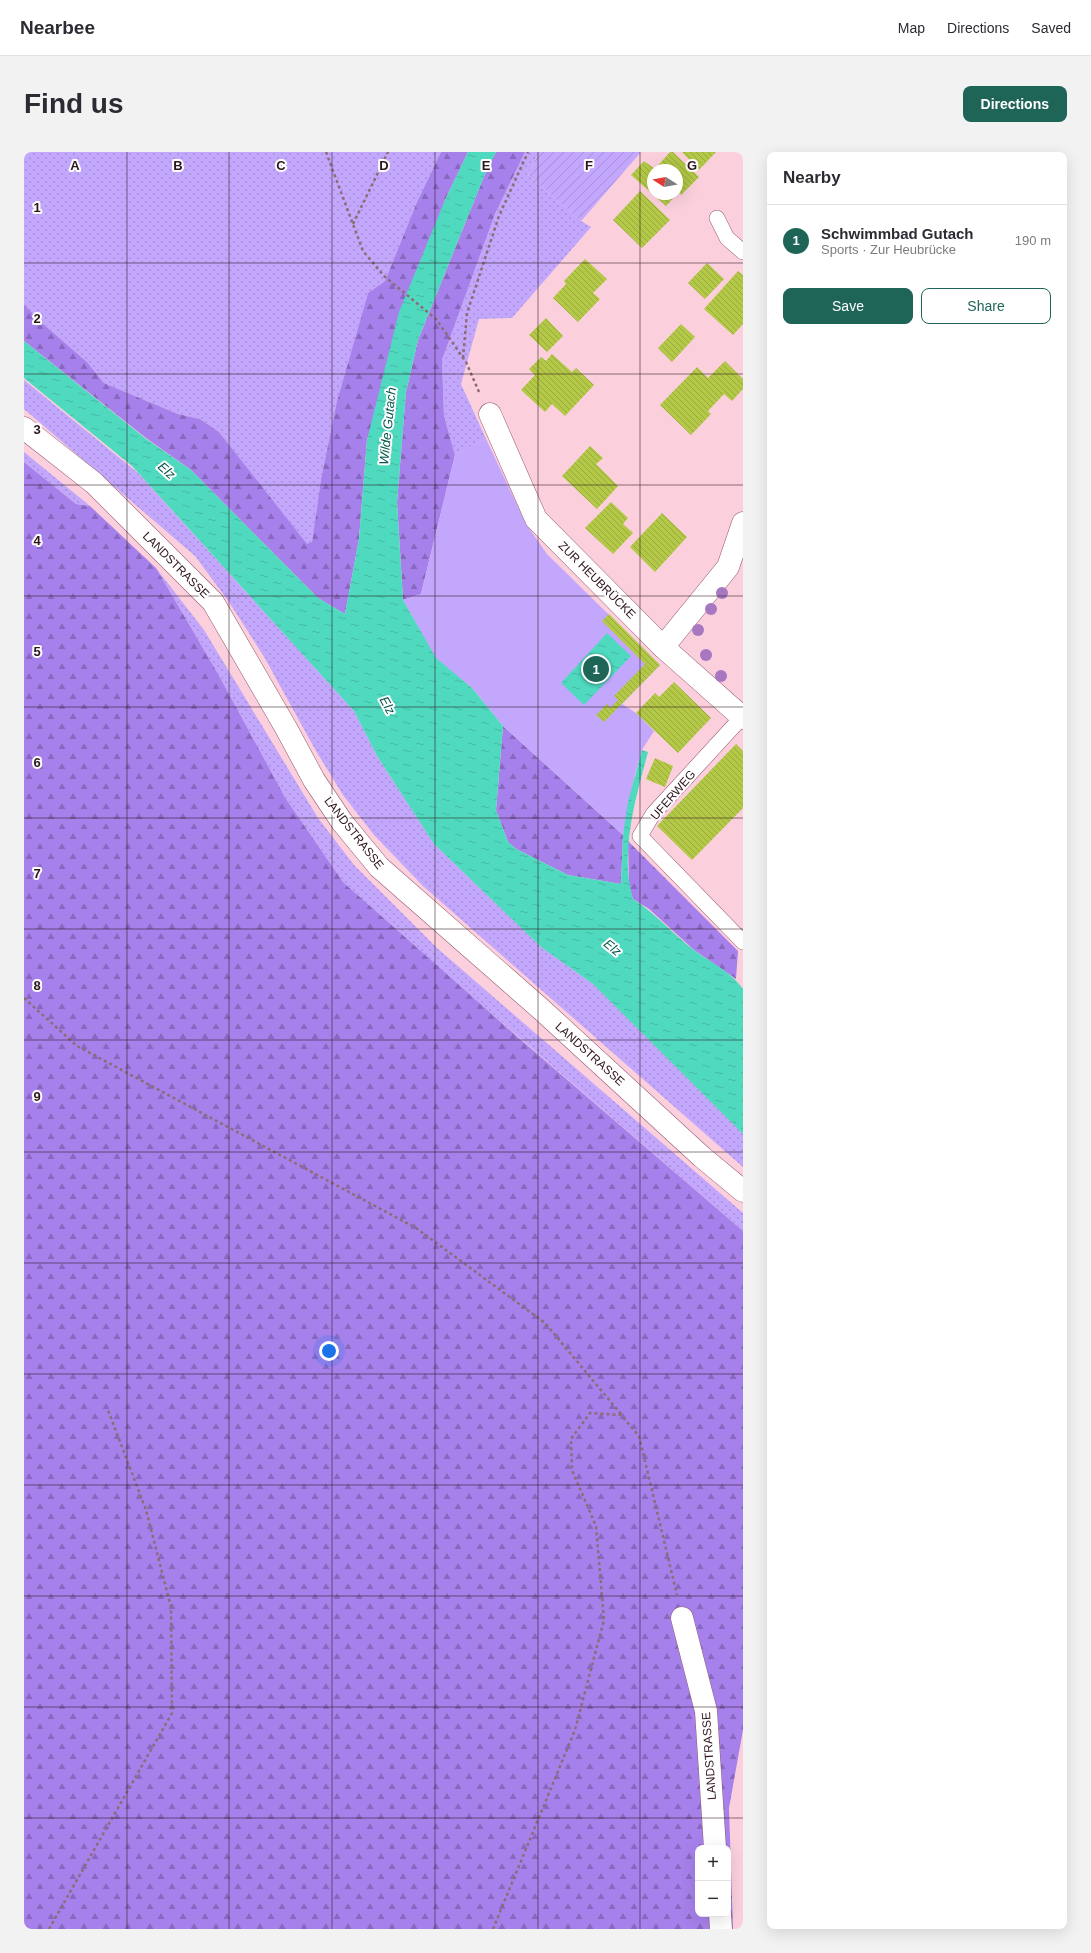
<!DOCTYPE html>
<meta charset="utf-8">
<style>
:root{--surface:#fff;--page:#f2f2f3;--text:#2b2b33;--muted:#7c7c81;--line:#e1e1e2;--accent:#1e6558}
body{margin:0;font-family:Helvetica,sans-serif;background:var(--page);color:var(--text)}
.controls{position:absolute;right:12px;bottom:12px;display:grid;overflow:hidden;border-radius:8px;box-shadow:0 4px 16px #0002}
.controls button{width:36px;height:36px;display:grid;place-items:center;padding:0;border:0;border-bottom:1px solid var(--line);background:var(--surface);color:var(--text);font:20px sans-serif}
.compass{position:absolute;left:623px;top:12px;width:36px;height:36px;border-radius:50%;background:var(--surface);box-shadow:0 4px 16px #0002;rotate:281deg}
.you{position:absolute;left:305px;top:1199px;width:14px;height:14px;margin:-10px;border:3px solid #fff;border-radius:50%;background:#1a73e8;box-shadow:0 0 0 6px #1a73e833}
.badge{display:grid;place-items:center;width:26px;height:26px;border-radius:50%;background:var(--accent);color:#fff;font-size:13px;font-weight:700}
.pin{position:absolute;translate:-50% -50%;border:2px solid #fff;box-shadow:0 1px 4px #0006}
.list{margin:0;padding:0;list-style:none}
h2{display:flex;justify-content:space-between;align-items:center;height:52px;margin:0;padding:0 16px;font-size:17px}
h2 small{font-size:13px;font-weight:400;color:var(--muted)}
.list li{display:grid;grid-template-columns:26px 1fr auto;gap:12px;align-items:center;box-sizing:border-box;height:72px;padding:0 16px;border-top:1px solid var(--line)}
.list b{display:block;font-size:15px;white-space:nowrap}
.list p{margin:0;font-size:13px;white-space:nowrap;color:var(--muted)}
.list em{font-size:13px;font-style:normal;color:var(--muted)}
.actions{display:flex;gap:8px;padding:12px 16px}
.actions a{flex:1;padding:9px 0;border:1px solid var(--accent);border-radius:8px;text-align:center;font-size:14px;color:var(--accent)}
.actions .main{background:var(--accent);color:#fff}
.map{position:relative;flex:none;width:719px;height:1777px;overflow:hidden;border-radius:8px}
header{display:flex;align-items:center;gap:24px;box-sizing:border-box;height:56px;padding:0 20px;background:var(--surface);border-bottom:1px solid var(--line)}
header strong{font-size:19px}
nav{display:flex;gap:22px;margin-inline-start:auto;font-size:14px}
.intro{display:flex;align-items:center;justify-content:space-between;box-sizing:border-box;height:96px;padding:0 24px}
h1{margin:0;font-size:28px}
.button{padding:10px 18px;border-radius:8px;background:var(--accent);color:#fff;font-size:14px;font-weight:700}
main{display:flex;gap:24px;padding:0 24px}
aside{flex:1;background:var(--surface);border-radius:8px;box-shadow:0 4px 16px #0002}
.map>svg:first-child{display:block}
.grass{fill:url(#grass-dots)}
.forest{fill:url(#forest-firs);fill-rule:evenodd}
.park{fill:#c2a7fc}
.garden{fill:url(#garden-furrows)}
.water{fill:url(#water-ripples)}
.building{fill:url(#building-back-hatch);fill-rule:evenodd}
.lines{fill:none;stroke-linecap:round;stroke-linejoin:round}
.service-casing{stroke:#94576c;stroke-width:16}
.minor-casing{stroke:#94576c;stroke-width:23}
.tertiary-casing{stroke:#94576c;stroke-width:23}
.path{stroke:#8e6c76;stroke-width:2.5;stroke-dasharray:3 3;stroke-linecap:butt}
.service{stroke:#fff;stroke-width:15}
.minor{stroke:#fff;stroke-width:22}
.tertiary{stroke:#fff;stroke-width:22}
.tree{fill:#a877c1}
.grid{fill:none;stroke:#2e151d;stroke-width:1;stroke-opacity:0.55}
.labels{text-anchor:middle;stroke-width:4;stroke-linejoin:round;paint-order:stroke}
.street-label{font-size:12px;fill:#2e151d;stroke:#fefefe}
.water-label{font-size:13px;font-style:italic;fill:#04574b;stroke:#fefefe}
.grid-label{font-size:13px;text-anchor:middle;font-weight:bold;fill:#2e151d;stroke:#fefefe;stroke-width:4;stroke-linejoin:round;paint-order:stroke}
</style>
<header>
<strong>Nearbee</strong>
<nav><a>Map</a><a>Directions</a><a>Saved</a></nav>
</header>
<div class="intro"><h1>Find us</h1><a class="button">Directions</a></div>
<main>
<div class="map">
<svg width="719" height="1777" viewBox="0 0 719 1777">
<defs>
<pattern id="grass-dots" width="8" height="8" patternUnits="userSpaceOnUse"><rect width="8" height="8" fill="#c2a7fc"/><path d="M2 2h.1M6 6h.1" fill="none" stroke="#a78fd8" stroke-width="1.8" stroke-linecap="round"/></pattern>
<pattern id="forest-firs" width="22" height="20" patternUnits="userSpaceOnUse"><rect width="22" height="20" fill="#a781eb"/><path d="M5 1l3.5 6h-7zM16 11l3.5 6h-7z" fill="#8868be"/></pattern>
<pattern id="garden-furrows" width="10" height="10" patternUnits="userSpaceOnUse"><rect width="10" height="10" fill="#c2a7fc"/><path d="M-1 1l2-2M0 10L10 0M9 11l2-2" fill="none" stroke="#a78fd8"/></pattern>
<pattern id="water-ripples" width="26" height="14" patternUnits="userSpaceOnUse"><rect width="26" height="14" fill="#4fd9bf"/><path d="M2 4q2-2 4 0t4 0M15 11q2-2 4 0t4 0" fill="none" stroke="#45b9a4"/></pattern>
<pattern id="building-back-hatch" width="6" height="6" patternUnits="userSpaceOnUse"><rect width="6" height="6" fill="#b2c846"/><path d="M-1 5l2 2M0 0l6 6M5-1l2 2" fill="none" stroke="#99ab3d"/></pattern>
</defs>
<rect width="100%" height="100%" fill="#fbd0dc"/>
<g class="grass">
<polygon points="0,0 417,0 393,50 361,129 344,141 313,249 297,327 288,390 283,393 195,280 176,267 154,262 80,231 63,210 17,170 0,152"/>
<polygon points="501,0 515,0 504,23 557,69 567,75 488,166 455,167 437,232 462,287 431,303 420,264 418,208 471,62"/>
<polygon points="0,228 114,321 330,559 353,604 410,692 517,795 569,832 719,982 719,1015 399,734 350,683 319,643 292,599 239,503 205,450 171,404 0,257"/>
<polygon points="0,300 60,349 66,354 52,352 0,310"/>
<polygon points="132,416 180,478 294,666 330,713 413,796 719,1061 719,1079 437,835 319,730 262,647 193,520"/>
</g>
<g class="forest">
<polygon points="417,0 444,0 421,48 343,288 335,387 321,462 294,446 167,318 122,286 0,189 0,152 17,170 63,210 80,231 154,262 176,267 195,280 283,392 288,390 297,327 313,249 344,141 361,129 393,50"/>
<polygon points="472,0 501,0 471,62 418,208 420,264 431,303 397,442 379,448 373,350 382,240 394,188 461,22"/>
<path d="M0,310L52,352L66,354L132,416L193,520L262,647L319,730L496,887L719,1079V1578L705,1656L709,1777H0ZM674,1696H704V1762H674Z"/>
<polygon points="479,574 599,683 597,732 544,723 492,697 484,690 472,658"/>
<polygon points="604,689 714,799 712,827 670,798 625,757 609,747 605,735"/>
</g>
<polygon class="park" points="462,287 502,372 523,402 636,513 598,552 612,561 630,579 618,598 611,622 599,683 479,574 448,536 412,507 379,448 397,442 431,303"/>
<polygon class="garden" points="515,0 617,0 557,69 504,23"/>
<g class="water">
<path d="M444,0H472L461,22L394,188L382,240L373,350L379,448L412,506L448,536L479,574L472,658L484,690L492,697L544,723L597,732L599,683L604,650L618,598L624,600C612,645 595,701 609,747C632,762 649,782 671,799C688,811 707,820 719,837V982L569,832L517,795L410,692L353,604L330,559L108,314L0,226V189L121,286L167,318L294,446L321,462L335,387L343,288L375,160L421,48Z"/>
<polygon points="583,481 607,504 560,553 537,531"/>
</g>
<g class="building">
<path d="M646,0H649L675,25L657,43L655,40L642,54L607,23L620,9L631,17ZM629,18H653V42H629Z"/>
<polygon points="658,0 692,0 675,18"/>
<polygon points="616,39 646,68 618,96 589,68"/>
<polygon points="561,107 583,127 569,141 576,147 554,170 529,146 542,132 540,129"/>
<polygon points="683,111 700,127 681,147 664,131"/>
<polygon points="714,119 719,123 719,172 709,183 680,157"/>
<polygon points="522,166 539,184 523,200 505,183"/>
<polygon points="657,172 671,185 648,210 634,196"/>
<polygon points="528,202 548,220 552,216 570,233 541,264 528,252 521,260 497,238 511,223 505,217 517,205 522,209"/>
<polygon points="701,209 719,227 719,237 708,249 700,242 684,259 687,262 667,283 636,253 673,215 684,226"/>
<polygon points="566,294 579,306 572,312 594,334 573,357 538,324"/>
<polygon points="587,350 604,366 599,372 609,381 589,402 561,376"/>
<polygon points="638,361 663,385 631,420 606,395"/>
<polygon points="585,462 636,513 580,570 572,563 583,552 586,556 594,548 590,544 621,512 578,469"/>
<polygon points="650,530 687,566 654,601 612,561 631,541 635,545"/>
<polygon points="712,592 719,599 719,656 668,708 633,674"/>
<polygon points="631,606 649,614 641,635 622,627"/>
</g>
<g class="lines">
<defs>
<g id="service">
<polyline points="693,66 703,86 719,100"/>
<polyline points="718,565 629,662 616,684 719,790"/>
</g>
<g id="minor">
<polyline points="466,262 512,367 639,495 719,566"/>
<polyline points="639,495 704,415 719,371"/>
<polyline points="658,1466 682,1559 691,1696"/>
<polyline points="696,1762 697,1777"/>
</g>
<polyline id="tertiary" points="0,276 70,331 189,450 262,576 290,628 318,670 355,715 518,858 678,1005 719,1039"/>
</defs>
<use href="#service" class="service-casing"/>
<use href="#minor" class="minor-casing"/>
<use href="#tertiary" class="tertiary-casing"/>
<g class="path">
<polyline points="302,0 339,99 360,124 412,167 442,210 455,240"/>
<polyline points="329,72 364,0"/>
<polyline points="439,206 443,161 475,64 504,0"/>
<polyline points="0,846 53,894 392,1076 521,1171 597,1262"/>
<polyline points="25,1777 148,1561 147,1455 122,1358 84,1258"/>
<polyline points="469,1777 551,1578 580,1468 572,1374 548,1318 547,1287 566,1261 597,1263 615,1284 653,1443"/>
</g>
<use href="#service" class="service"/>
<use href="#minor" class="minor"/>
<use href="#tertiary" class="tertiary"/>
</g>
<g class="tree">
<circle cx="698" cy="441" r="6"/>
<circle cx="687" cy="457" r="6"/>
<circle cx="674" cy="478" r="6"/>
<circle cx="682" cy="503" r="6"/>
<circle cx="697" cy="524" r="6"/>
</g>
<path class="grid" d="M103,0V1777M205,0V1777M308,0V1777M411,0V1777M514,0V1777M616,0V1777M0,111H719M0,222H719M0,333H719M0,444H719M0,555H719M0,666H719M0,777H719M0,888H719M0,1000H719M0,1111H719M0,1222H719M0,1333H719M0,1444H719M0,1555H719M0,1666H719"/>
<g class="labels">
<g class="street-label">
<text transform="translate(152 413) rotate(45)" y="4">LANDSTRASSE</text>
<text transform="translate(573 428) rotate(45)" y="4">ZUR HEUBRÜCKE</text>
<text transform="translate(649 643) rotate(-49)" y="4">UFERWEG</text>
<text transform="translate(330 681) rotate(52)" y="4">LANDSTRASSE</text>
<text transform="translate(566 902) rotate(42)" y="4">LANDSTRASSE</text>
<text transform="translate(685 1604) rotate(-94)" y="4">LANDSTRASSE</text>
</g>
<g class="water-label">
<text transform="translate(363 274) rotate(-84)" y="5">Wilde Gutach</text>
<text transform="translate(143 318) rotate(42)" y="5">Elz</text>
<text transform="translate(364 553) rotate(61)" y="5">Elz</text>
<text transform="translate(589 795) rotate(39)" y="5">Elz</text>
</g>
</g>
<g class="grid-label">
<text x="51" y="18">A</text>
<text x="154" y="18">B</text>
<text x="257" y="18">C</text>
<text x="360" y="18">D</text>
<text x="462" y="18">E</text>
<text x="565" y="18">F</text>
<text x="668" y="18">G</text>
<text x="13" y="60">1</text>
<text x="13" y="171">2</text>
<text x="13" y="282">3</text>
<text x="13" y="393">4</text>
<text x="13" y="504">5</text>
<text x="13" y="615">6</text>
<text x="13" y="726">7</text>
<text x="13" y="838">8</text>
<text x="13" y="949">9</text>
</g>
</svg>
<div class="controls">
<button>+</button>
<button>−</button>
</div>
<svg class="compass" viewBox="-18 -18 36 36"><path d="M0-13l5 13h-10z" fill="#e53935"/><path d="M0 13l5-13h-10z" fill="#7c7c81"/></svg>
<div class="you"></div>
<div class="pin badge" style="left:572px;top:517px">1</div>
</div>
<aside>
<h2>Nearby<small></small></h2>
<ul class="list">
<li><span class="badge">1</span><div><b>Schwimmbad Gutach</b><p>Sports · Zur Heubrücke</p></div><em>190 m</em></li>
</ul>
<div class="actions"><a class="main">Save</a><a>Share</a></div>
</aside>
</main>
